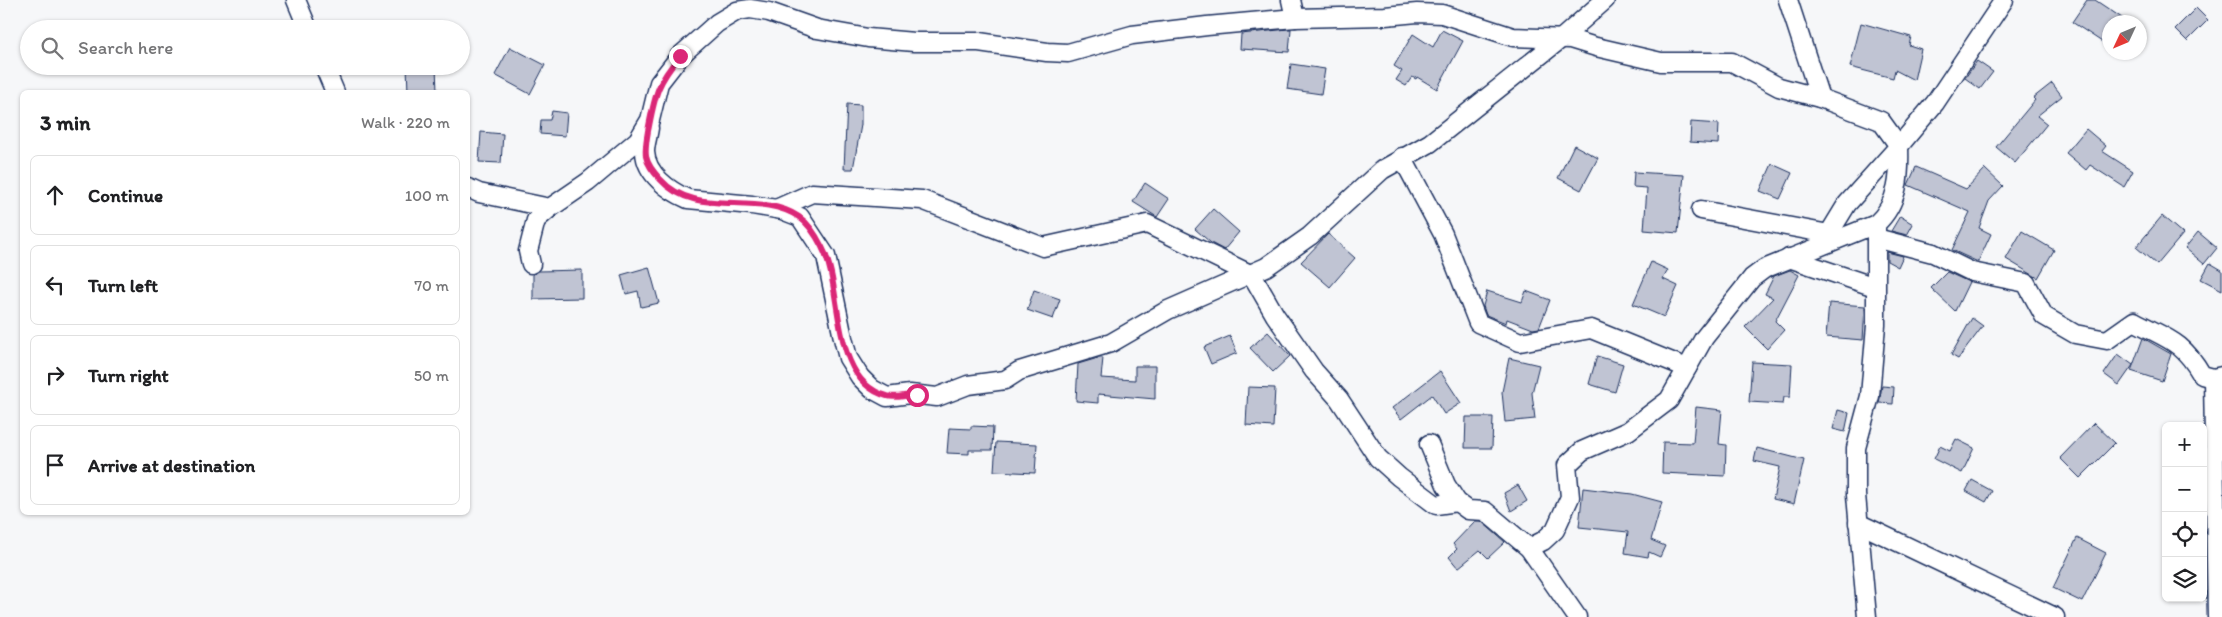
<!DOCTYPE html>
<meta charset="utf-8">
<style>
:root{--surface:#fff;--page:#f2f2f2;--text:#202124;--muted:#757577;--line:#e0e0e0}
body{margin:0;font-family:Itim,sans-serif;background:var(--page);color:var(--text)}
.controls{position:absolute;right:15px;bottom:15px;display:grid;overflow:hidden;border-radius:8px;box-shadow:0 1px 4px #0004}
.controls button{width:45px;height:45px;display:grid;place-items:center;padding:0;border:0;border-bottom:1px solid var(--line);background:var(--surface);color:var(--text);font:25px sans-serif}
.compass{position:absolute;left:2102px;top:15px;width:45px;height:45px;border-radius:50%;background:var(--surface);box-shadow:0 1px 4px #0004;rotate:226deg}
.stop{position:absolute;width:15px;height:15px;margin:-11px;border:4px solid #db2777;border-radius:50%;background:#fff}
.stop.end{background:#db2777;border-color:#fff;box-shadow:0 1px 5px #0008}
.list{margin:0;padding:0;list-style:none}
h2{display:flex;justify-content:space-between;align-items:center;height:65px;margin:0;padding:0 20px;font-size:21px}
h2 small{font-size:16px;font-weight:400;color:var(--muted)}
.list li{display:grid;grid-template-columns:32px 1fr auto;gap:15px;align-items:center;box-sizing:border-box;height:80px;margin:0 10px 10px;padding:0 10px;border:1px solid var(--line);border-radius:8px}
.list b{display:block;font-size:19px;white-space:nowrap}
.list em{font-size:16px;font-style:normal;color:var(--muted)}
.icon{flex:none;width:28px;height:28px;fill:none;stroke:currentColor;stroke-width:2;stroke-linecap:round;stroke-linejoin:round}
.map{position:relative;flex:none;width:2222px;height:617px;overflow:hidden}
.search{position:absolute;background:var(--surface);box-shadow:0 1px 4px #0004;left:20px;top:20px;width:450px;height:55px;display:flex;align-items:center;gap:12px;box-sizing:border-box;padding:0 18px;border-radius:28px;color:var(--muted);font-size:19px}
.panel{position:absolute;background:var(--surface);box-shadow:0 1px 4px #0004;left:20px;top:90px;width:450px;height:425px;border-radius:8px}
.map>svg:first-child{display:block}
.building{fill:#c0c4d3;stroke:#1b2f5e}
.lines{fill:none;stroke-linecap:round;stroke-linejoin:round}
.minor-casing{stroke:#1b2f5e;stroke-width:21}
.minor{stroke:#fff;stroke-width:18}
.route{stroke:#db2777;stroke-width:6}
</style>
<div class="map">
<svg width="2222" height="617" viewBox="0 0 2222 617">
<rect width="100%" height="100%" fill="#f6f7f9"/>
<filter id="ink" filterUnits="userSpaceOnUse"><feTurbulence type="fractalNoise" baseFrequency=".02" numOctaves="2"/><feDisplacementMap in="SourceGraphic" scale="10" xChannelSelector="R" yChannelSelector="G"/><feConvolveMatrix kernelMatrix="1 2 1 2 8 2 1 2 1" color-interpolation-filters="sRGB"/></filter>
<g filter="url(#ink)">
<g class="building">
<polygon points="2087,0 2095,0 2128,22 2110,22 2110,30 2102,42 2072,22"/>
<polygon points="2196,8 2208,20 2187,41 2175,29"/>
<polygon points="1861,23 1911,37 1909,45 1921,49 1914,80 1895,70 1893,78 1850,67"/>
<polygon points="1288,29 1291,29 1289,52 1240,49 1241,34"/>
<polygon points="1442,30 1463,41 1437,89 1417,77 1416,79 1412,77 1406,86 1396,80 1402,71 1394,66 1413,34 1433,47"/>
<polygon points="510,47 545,65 530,94 495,75"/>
<polygon points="1977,61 1993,72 1980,89 1965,78"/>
<polygon points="1291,64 1325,69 1321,94 1287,89"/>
<polygon points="407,66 436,66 437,92 408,92"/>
<polygon points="2052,83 2062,96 2037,116 2047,124 2015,163 1996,147 2035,100 2033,98"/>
<polygon points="847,104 861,105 861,125 853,169 844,169"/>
<polygon points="552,111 567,113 565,136 540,134 541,120 550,120"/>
<polygon points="1691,122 1719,124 1718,144 1690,142"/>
<polygon points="2086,129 2106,146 2102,151 2133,171 2124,187 2090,165 2086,170 2066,153"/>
<polygon points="481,132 503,134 501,163 479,162"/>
<polygon points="1574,145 1598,158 1581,190 1558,178"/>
<polygon points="1772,164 1792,173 1780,199 1760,191"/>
<polygon points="1916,167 1966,189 1985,169 2003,186 1989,201 1979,228 1991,234 1978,262 1952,250 1970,212 1908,185"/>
<polygon points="1634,172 1684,175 1678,233 1644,230 1647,188 1633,187"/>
<polygon points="1145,183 1169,199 1157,217 1133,202"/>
<polygon points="1213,209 1239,232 1224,250 1211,243 1195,229"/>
<polygon points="1900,216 1913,224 1907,235 1891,231"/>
<polygon points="2162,216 2183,234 2157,265 2136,247"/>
<polygon points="2022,231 2054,250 2038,278 2006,259"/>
<polygon points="2198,232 2217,248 2204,264 2185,248"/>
<polygon points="1328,234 1355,258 1330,287 1301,262"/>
<polygon points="1887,252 1903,256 1898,267 1887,261"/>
<polygon points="1651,262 1668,270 1663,279 1678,286 1664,317 1633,304"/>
<polygon points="2210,263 2222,270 2222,290 2201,279"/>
<polygon points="649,267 659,303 641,307 638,291 626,294 621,275"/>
<polygon points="582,270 582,298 533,299 533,274 539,271"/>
<polygon points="1790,270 1799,275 1775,321 1784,330 1767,349 1745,327 1773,298 1765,294 1774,276"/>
<polygon points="1947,272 1969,282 1955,311 1931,288"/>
<polygon points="1034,290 1060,299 1053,319 1027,310"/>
<polygon points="1487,291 1522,302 1526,291 1550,300 1539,328 1533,329 1507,319 1506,323 1486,315 1483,306"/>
<polygon points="1829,303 1865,306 1863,340 1826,337"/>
<polygon points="1972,318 1983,326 1958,359 1951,355"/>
<polygon points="1268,332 1290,356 1273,372 1250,348"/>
<polygon points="1230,336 1237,353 1211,364 1204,347"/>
<polygon points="2143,338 2171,354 2162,381 2131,371"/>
<polygon points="2118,354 2133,365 2119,385 2104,374"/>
<polygon points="1597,356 1623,364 1615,392 1589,384"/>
<polygon points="1098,358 1103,358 1101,378 1135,380 1135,366 1155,366 1155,399 1098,394 1098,403 1076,401 1078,364"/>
<polygon points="1509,358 1539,365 1532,393 1535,419 1505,422 1502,392"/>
<polygon points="1752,362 1792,364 1790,397 1784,397 1783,404 1749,402"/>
<polygon points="1440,371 1461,403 1444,414 1432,395 1401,419 1392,408"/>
<polygon points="1882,386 1894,387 1893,404 1879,403"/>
<polygon points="1248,387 1275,388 1273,427 1246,425"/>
<polygon points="1696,407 1722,410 1719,444 1726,445 1725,476 1662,473 1663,442 1693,443"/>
<polygon points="1838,410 1849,413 1845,432 1833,429"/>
<polygon points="1466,417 1493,417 1492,448 1465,448"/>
<polygon points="2094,423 2115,443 2080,478 2060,458"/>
<polygon points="971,426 993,427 992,450 969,450 969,454 947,453 949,428 971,429"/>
<polygon points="1956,439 1974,448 1962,473 1934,459 1940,446 1950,451"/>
<polygon points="996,442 1037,444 1035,473 994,471"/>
<polygon points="1757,448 1804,460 1794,504 1773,499 1780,467 1754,461"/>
<polygon points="1972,480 1992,491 1986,502 1966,491"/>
<polygon points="1518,485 1527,501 1511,511 1504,493"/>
<polygon points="1583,488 1632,494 1662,502 1651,540 1665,546 1660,557 1649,552 1648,557 1625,553 1628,532 1579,527"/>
<polygon points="1475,521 1481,521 1505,542 1488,558 1480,550 1458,568 1449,557 1457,549 1453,544"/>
<polygon points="2077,538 2106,553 2082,602 2053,588"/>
</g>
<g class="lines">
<defs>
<g id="minor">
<polyline points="296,0 308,29"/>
<polyline points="1291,0 1295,18"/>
<polyline points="1788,0 1820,98"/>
<polyline points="324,66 335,92"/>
<path d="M649,128C648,136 645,144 645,152C646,174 669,191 688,199L752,205L782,210L800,217L826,256L843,338L848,358L860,377L872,389L887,397L910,394L937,397L968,385L1005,380L1019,371L1111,343L1168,310L1266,267L1310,236L1382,170L1430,143L1562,38L1605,0"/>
<polyline points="1402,157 1443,234 1478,323 1520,342 1591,329 1687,368"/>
<polyline points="468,188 479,193 550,208"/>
<polyline points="776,209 812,193 922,200 1043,247 1147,224 1252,275 1275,315 1314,371 1339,399 1378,458 1399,477 1436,505 1457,502"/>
<polyline points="1701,210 1829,234"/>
<path d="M1876,238L1933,253L1972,272L2026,283L2044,316L2075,334L2107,340L2134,321C2167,339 2182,340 2202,375L2213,378L2222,376"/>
<polyline points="1789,258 1875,287"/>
<polyline points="531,264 528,251 536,220 550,208 588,182 638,140 650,120 659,83 680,56 717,23 737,11 750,9 769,12 817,29 868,38 914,42 979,42 1047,52 1068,53 1132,35 1207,26 1295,18 1385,16 1417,13 1442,14 1513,37 1570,39 1596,47 1661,62 1732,62 1779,87 1820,98 1881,121 1899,146 1847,204 1822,245"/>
<polyline points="2213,378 2217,617"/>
<polyline points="1429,444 1446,485 1457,502 1468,510 1485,511 1529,548 1577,617"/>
<polyline points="1858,523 2055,617"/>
<polyline points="1529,548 1543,541 1555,530 1570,497 1567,465 1582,451 1628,431 1669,400 1704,338 1752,278 1764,269 1876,224"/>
<path d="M1867,617L1856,495V448L1870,396L1876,325V224C1899,203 1900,175 1899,146L1935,103L2004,0"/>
</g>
</defs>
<use href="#minor" class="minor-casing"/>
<use href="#minor" class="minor"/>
</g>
</g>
<g class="lines" filter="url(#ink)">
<path class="route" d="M680,56C656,84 655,96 648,131C644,154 643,161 660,179C696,220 757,189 799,217C808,223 817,237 822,247C844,287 829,381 887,396C897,399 907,394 917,395"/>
</g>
</svg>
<div class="controls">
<button>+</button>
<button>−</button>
<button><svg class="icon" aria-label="locate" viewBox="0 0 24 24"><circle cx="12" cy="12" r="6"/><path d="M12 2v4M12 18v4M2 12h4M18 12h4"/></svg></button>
<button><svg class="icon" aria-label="layers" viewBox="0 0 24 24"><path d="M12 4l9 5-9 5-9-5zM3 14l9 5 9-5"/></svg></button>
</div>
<svg class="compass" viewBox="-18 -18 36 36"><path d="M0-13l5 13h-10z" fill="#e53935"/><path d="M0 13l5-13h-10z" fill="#757577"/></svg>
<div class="stop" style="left:917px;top:395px"></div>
<div class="stop end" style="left:680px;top:56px"></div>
<div class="search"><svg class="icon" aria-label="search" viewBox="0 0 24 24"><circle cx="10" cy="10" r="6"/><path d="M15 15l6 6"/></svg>Search here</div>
<section class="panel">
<h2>3 min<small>Walk · 220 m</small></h2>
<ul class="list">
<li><svg class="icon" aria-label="ahead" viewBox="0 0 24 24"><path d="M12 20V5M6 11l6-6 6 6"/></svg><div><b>Continue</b></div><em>100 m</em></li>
<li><svg class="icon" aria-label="left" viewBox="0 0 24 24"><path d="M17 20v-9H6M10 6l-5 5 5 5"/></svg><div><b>Turn left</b></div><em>70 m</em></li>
<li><svg class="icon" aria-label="right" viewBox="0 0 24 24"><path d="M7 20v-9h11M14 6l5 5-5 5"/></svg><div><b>Turn right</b></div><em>50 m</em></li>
<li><svg class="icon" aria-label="arrive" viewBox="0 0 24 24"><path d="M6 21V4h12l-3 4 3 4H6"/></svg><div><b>Arrive at destination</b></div></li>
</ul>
</section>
</div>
